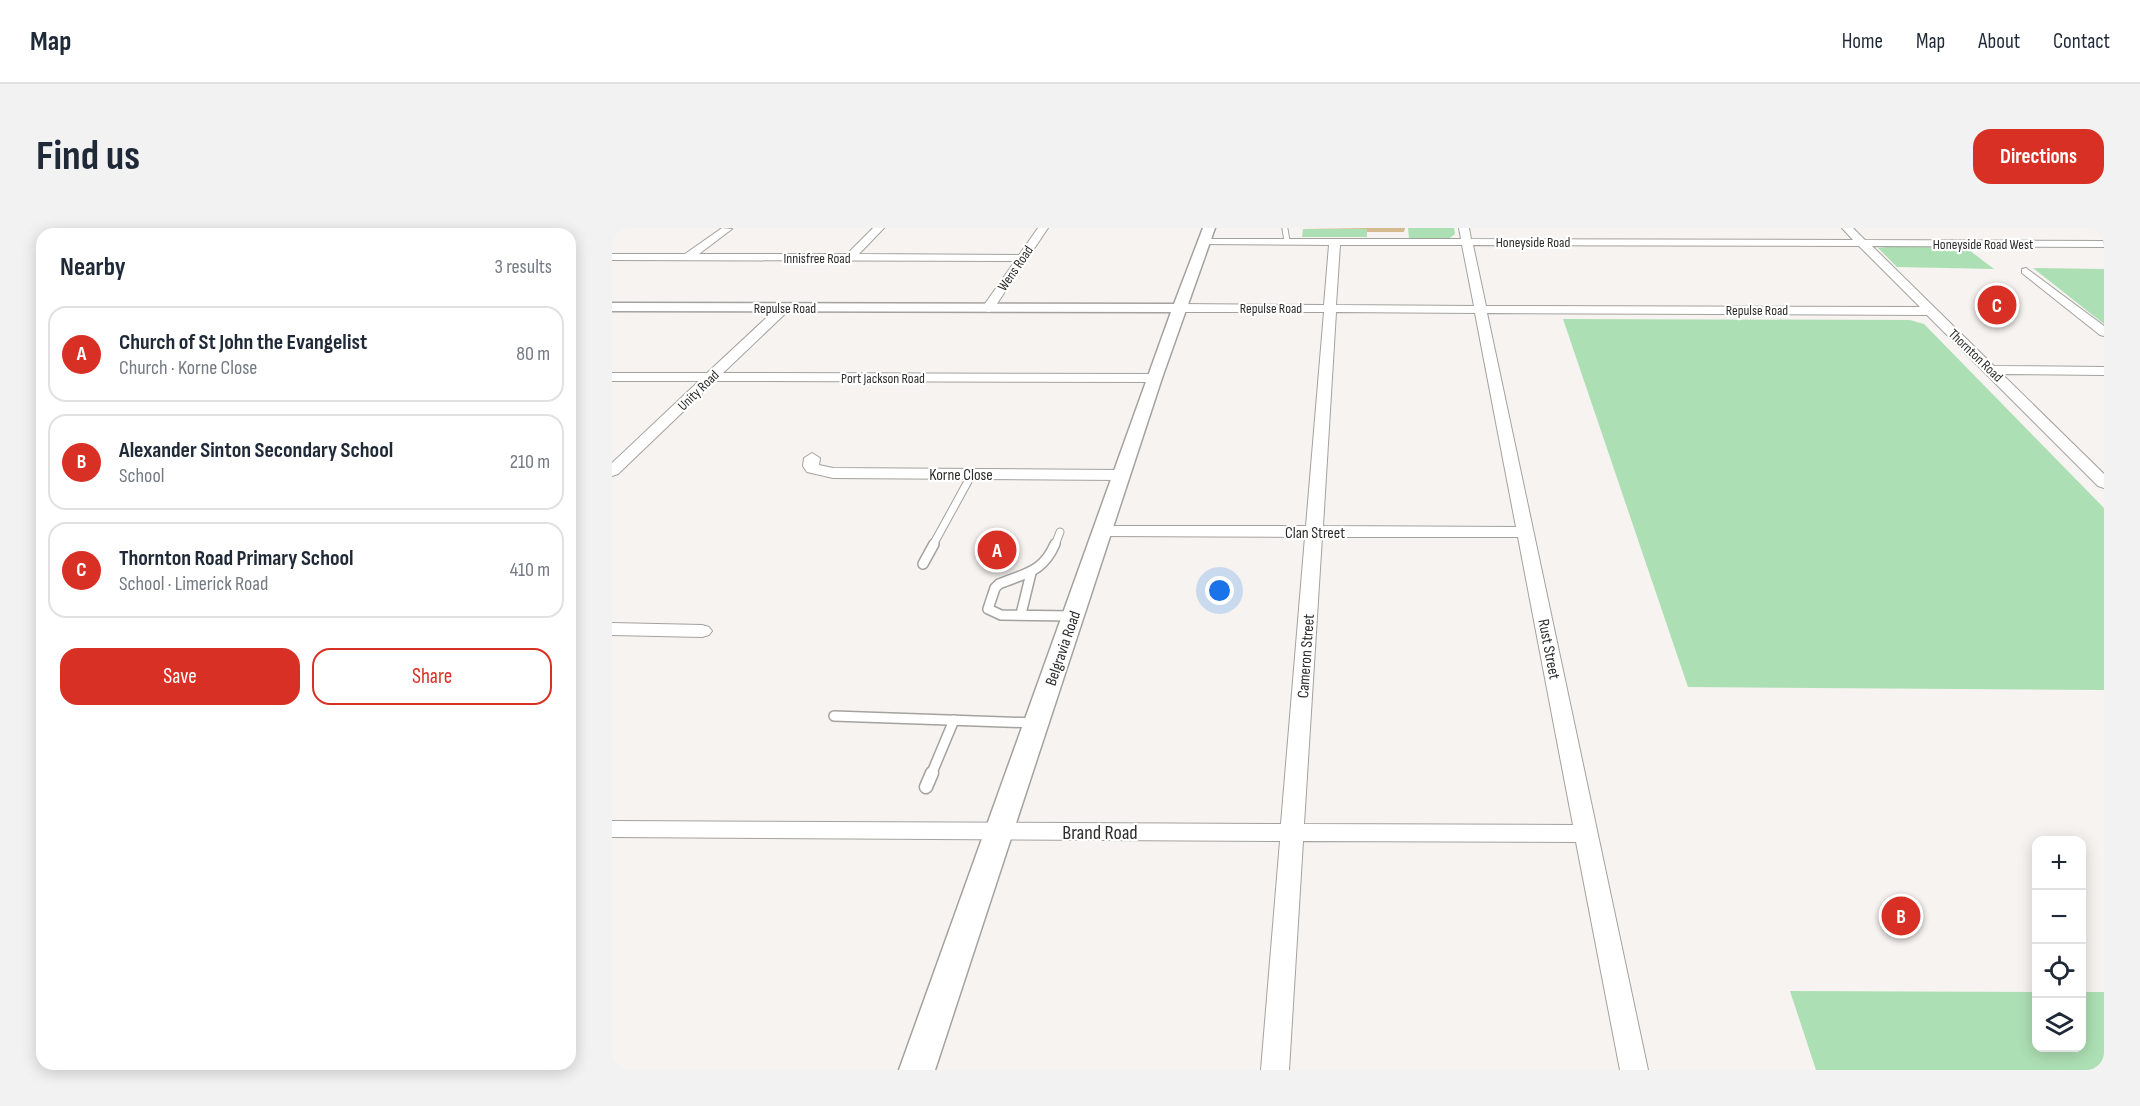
<!DOCTYPE html>
<meta charset="utf-8">
<style>
:root{--surface:#fff;--page:#f2f2f3;--text:#1f2937;--muted:#747a83;--line:#e0e1e3;--accent:#d93025}
body{margin:0;font-family:"Sofia Sans Condensed",sans-serif;background:var(--page);color:var(--text)}
.controls{position:absolute;right:18px;bottom:18px;display:grid;overflow:hidden;border-radius:12px;box-shadow:0 3px 15px #0003}
.controls button{width:54px;height:54px;display:grid;place-items:center;padding:0;border:0;border-bottom:2px solid var(--line);background:var(--surface);color:var(--text);font:30px sans-serif}
.you{position:absolute;left:608px;top:363px;width:21px;height:21px;margin:-15px;border:4px solid #fff;border-radius:50%;background:#1a73e8;box-shadow:0 0 0 9px #1a73e833}
.badge{display:grid;place-items:center;width:39px;height:39px;border-radius:50%;background:var(--accent);color:#fff;font-size:20px;font-weight:700}
.pin{position:absolute;translate:-50% -50%;border:3px solid #fff;box-shadow:0 2px 6px #0006}
.list{margin:0;padding:0;list-style:none}
h2{display:flex;justify-content:space-between;align-items:center;height:78px;margin:0;padding:0 24px;font-size:26px}
h2 small{font-size:20px;font-weight:400;color:var(--muted)}
.list li{display:grid;grid-template-columns:39px 1fr auto;gap:18px;align-items:center;box-sizing:border-box;height:96px;margin:0 12px 12px;padding:0 12px;border:2px solid var(--line);border-radius:18px}
.list b{display:block;font-size:22px;white-space:nowrap}
.list p{margin:0;font-size:20px;white-space:nowrap;color:var(--muted)}
.list em{font-size:20px;font-style:normal;color:var(--muted)}
.actions{display:flex;gap:12px;padding:18px 24px}
.actions a{flex:1;padding:14px 0;border:2px solid var(--accent);border-radius:18px;text-align:center;font-size:21px;color:var(--accent)}
.actions .main{background:var(--accent);color:#fff}
.icon{flex:none;width:33px;height:33px;fill:none;stroke:currentColor;stroke-width:2;stroke-linecap:round;stroke-linejoin:round}
.map{position:relative;flex:none;width:1492px;height:842px;overflow:hidden;border-radius:18px}
header{display:flex;align-items:center;gap:36px;box-sizing:border-box;height:84px;padding:0 30px;background:var(--surface);border-bottom:2px solid var(--line)}
header strong{font-size:28px}
nav{display:flex;gap:33px;margin-inline-start:auto;font-size:21px}
.intro{display:flex;align-items:center;justify-content:space-between;box-sizing:border-box;height:144px;padding:0 36px}
h1{margin:0;font-size:42px}
.button{padding:15px 27px;border-radius:18px;background:var(--accent);color:#fff;font-size:21px;font-weight:700}
main{display:flex;gap:36px;padding:0 36px}
aside{flex:1;background:var(--surface);border-radius:18px;box-shadow:0 3px 15px #0003}
.map>svg:first-child{display:block}
.green{fill:#addfb4}
.lines{fill:none;stroke-linecap:round;stroke-linejoin:round}
.service-far3-casing{stroke:#a4a29f;stroke-width:7}
.service-far2-casing{stroke:#a4a29f;stroke-width:9}
.service-far1-casing{stroke:#a4a29f;stroke-width:12}
.service-casing{stroke:#a4a29f;stroke-width:15}
.minor-casing{stroke:#a4a29f;stroke-width:2}
.tertiary-casing{stroke:#a4a29f;stroke-width:3}
.service-far3{stroke:#fff;stroke-width:5}
.service-far2{stroke:#fff;stroke-width:7}
.service-far1{stroke:#fff;stroke-width:9}
.service{stroke:#fff;stroke-width:12}
.minor{fill:#fff;fill-rule:evenodd}
.tertiary{fill:#fff;fill-rule:evenodd}
.wall{fill:#d7bb90}
.labels{text-anchor:middle;stroke-width:4.5;stroke-linejoin:round;paint-order:stroke}
.far-street-label{font-size:14px;fill:#2e2d2c;stroke:#fff}
.street-label{font-size:16px;fill:#2e2d2c;stroke:#fff}
.near-street-label{font-size:20px;fill:#2e2d2c;stroke:#fff}
</style>
<header>
<strong>Map</strong>
<nav><a>Home</a><a>Map</a><a>About</a><a>Contact</a></nav>
</header>
<div class="intro"><h1>Find us</h1><a class="button">Directions</a></div>
<main>
<aside>
<h2>Nearby<small>3 results</small></h2>
<ul class="list">
<li><span class="badge">A</span><div><b>Church of St John the Evangelist</b><p>Church · Korne Close</p></div><em>80 m</em></li>
<li><span class="badge">B</span><div><b>Alexander Sinton Secondary School</b><p>School</p></div><em>210 m</em></li>
<li><span class="badge">C</span><div><b>Thornton Road Primary School</b><p>School · Limerick Road</p></div><em>410 m</em></li>
</ul>
<div class="actions"><a class="main">Save</a><a>Share</a></div>
</aside>
<div class="map">
<svg width="1492" height="842" viewBox="0 0 1492 842">
<rect width="100%" height="100%" fill="#f6f3f0"/>
<g class="green">
<polygon points="796,0 842,0 843,6 838,10 797,10"/>
<polygon points="691,1 755,1 755,9 690,9"/>
<polygon points="1275,19 1353,19 1382,41 1285,39 1266,20"/>
<polygon points="1421,40 1492,41 1492,96"/>
<polygon points="951,91 1298,92 1312,96 1492,280 1492,462 1076,459"/>
<polygon points="1178,763 1424,764 1424,820 1470,820 1470,764 1492,764 1492,842 1204,842"/>
</g>
<g class="lines">
<defs>
<polyline id="service-far3" points="673,1 675,13"/>
<g id="service-far2">
<polyline points="321,317 360,246"/>
<polyline points="443,317 448,304"/>
</g>
<g id="service-far1">
<path d="M443,316C431,344 414,345 387,356L383,360L376,381L389,387L461,388"/>
<polyline points="311,336 322,316"/>
<polyline points="409,386 419,345"/>
<polyline points="222,488 422,495"/>
<polyline points="319,547 342,492"/>
</g>
<polyline id="service" points="314,559 320,545"/>
<g id="minor">
<polygon points="110,0 120,1 87,26 235,26 261,0 272,0 247,26 407,27 426,0 436,0 380,83 376,84 370,80 403,33 0,32 0,26 73,26"/>
<path d="M847,0H857L859,11L1241,12L1230,0H1241L1253,12L1492,13V19L1260,18L1382,138L1492,139V147L1390,146L1492,246V260L1486,258L1315,87L875,85L1036,842H1008L964,614L691,613L677,842H649L668,613L0,609V593L669,596L693,309L490,308L484,307L482,303L484,299L490,298H694L712,84H566L560,80L566,76L712,77L717,17L592,16L587,13L588,11H849ZM728,17H850L862,78L724,77ZM861,17L1247,18L1308,79L874,78ZM724,84L863,85L904,299L711,298ZM710,309H906L961,597L692,596Z"/>
<polygon points="1414,40 1492,98 1492,108 1488,107 1410,45 1410,41"/>
<polygon points="172,76 176,77 176,83 111,145 542,146 549,150 542,154 103,153 6,246 0,248 0,235 87,153 0,153 0,145 95,145 168,77"/>
<polygon points="200,225 208,230 207,237 221,240 509,242 517,247 509,252 221,250 195,244 191,238 192,230"/>
<polygon points="0,395 90,397 97,399 100,403 97,407 90,409 0,407"/>
</g>
<polygon id="tertiary" points="591,0 603,0 550,150 323,842 287,842 559,84 0,83 0,75 562,76"/>
</defs>
<use href="#service-far3" class="service-far3-casing"/>
<use href="#service-far2" class="service-far2-casing"/>
<use href="#service-far1" class="service-far1-casing"/>
<use href="#service" class="service-casing"/>
<use href="#minor" class="minor-casing"/>
<use href="#tertiary" class="tertiary-casing"/>
<use href="#service-far3" class="service-far3"/>
<use href="#service-far2" class="service-far2"/>
<use href="#service-far1" class="service-far1"/>
<use href="#service" class="service"/>
<use href="#minor" class="minor"/>
<use href="#tertiary" class="tertiary"/>
</g>
<polygon class="wall" points="692,0 793,0 792,4 755,4 755,1"/>
<g class="labels">
<g class="far-street-label">
<text x="921" y="19">Honeyside Road</text>
<text x="1371" y="21">Honeyside Road West</text>
<text x="205" y="35">Innisfree Road</text>
<text transform="translate(403 40) rotate(-56)" y="5">Wens Road</text>
<text x="173" y="85">Repulse Road</text>
<text x="659" y="85">Repulse Road</text>
<text x="1145" y="87">Repulse Road</text>
<text transform="translate(1364 127) rotate(44)" y="5">Thornton Road</text>
<text x="271" y="155">Port Jackson Road</text>
<text transform="translate(86 162) rotate(-44)" y="5">Unity Road</text>
</g>
<g class="street-label">
<text x="349" y="252">Korne Close</text>
<text x="703" y="310">Clan Street</text>
<text transform="translate(450 420) rotate(-71)" y="6">Belgravia Road</text>
<text transform="translate(938 421) rotate(79)" y="6">Rust Street</text>
<text transform="translate(693 428) rotate(-86)" y="6">Cameron Street</text>
</g>
<g class="near-street-label">
<text x="488" y="611">Brand Road</text>
</g>
</g>
</svg>
<div class="controls">
<button>+</button>
<button>−</button>
<button><svg class="icon" aria-label="locate" viewBox="0 0 24 24"><circle cx="12" cy="12" r="6"/><path d="M12 2v4M12 18v4M2 12h4M18 12h4"/></svg></button>
<button><svg class="icon" aria-label="layers" viewBox="0 0 24 24"><path d="M12 4l9 5-9 5-9-5zM3 14l9 5 9-5"/></svg></button>
</div>
<div class="you"></div>
<div class="pin badge" style="left:385px;top:322px">A</div>
<div class="pin badge" style="left:1289px;top:688px">B</div>
<div class="pin badge" style="left:1385px;top:77px">C</div>
</div>
</main>
